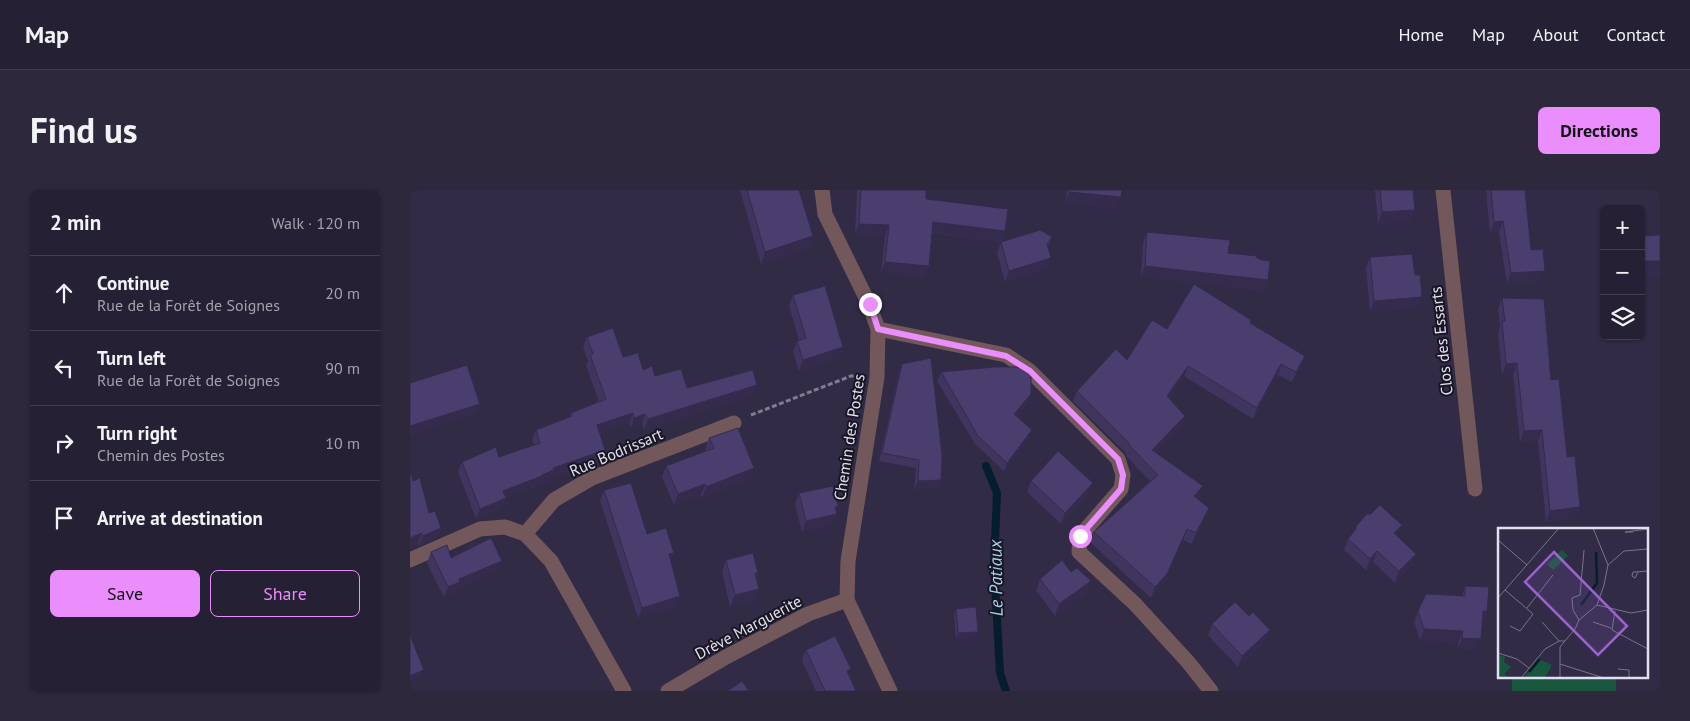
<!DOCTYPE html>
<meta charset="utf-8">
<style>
:root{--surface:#252034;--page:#2d283c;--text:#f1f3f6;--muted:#a3a3ac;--line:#423e4f;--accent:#ea8dfd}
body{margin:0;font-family:"PT Sans",sans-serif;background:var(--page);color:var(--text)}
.controls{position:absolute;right:15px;top:15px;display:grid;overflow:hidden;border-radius:8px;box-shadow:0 1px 4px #0004}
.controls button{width:45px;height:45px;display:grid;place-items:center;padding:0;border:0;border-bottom:1px solid var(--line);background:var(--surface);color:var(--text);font:25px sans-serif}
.stop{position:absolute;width:15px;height:15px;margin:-11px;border:4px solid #ea8dfd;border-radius:50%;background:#fff}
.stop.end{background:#ea8dfd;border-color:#fff;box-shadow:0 1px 5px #0008}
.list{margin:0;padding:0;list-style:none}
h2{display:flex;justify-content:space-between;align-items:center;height:65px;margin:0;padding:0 20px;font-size:21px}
h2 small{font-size:16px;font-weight:400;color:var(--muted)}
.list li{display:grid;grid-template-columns:32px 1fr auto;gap:15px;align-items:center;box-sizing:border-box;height:75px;padding:0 20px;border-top:1px solid var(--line)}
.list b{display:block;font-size:19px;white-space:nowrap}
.list p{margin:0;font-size:16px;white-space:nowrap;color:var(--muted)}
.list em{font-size:16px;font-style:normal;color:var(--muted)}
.actions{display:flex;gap:10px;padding:15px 20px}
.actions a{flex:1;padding:11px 0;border:1px solid var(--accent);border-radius:8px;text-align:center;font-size:18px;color:var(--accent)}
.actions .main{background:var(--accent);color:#111}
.icon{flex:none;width:28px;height:28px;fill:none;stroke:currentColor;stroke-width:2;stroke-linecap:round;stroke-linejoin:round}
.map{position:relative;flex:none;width:1250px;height:501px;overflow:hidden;border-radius:8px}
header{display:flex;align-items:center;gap:30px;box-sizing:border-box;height:70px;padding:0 25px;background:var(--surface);border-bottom:1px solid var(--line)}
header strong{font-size:24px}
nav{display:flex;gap:28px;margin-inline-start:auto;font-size:18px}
.intro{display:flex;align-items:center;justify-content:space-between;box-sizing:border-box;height:120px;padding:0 30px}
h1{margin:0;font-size:35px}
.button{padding:12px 22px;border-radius:8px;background:var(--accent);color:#111;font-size:18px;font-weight:700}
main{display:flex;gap:30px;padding:0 30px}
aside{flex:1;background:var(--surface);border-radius:8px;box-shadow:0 1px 4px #0004}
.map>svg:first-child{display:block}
.green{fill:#18563e}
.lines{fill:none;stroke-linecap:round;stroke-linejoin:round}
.stream{stroke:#041e30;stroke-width:8}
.path{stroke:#807b92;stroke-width:3;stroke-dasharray:5 2.5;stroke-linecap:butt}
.street{stroke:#73585b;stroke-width:15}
.wall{fill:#40355f}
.shaded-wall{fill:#342b4d}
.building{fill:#4a3e6e;stroke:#342b4d}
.route{stroke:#ea8dfd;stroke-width:6}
.labels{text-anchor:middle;stroke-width:4;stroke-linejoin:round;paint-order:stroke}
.street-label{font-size:16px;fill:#e2dff1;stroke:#181622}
.water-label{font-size:18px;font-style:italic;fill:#a5d0f2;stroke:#181622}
.inset-river{fill:none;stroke:#041e30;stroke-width:2.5}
.inset-road{fill:none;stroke:#78738a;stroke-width:1}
.view{fill:#9a62ce;fill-opacity:0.15;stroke:#9a62ce;stroke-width:2.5}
.inset-edge{fill:none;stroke:#e2dff1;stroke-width:2.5}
</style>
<header>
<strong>Map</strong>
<nav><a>Home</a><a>Map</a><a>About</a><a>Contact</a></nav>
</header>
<div class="intro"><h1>Find us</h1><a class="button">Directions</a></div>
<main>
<aside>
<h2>2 min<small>Walk · 120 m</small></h2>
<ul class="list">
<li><svg class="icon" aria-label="ahead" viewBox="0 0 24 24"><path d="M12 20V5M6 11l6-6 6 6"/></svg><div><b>Continue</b><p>Rue de la Forêt de Soignes</p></div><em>20 m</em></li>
<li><svg class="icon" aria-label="left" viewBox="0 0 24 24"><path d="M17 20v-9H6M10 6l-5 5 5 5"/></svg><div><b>Turn left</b><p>Rue de la Forêt de Soignes</p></div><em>90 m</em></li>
<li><svg class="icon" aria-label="right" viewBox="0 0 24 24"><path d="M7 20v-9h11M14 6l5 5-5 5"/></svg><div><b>Turn right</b><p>Chemin des Postes</p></div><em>10 m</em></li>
<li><svg class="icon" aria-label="arrive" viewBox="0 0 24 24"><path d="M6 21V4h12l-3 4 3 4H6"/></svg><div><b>Arrive at destination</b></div></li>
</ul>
<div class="actions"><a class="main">Save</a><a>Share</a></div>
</aside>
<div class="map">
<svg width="1250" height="501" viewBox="0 0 1250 501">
<rect width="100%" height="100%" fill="#312b46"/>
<rect class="green" x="1102" y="487" width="104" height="14"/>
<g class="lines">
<polyline class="stream" points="576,276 587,303 584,376 590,483 596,501"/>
<polyline class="path" points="341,225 441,186 447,186"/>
<g class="street">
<polyline points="412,0 415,24 459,114 468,139 467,187 438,371 437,410 480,501"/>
<polyline points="1033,0 1065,299"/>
<polyline points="468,139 596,165 620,181 708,269 713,285 711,299 670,346 669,362 725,414 778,472 801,501"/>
<polyline points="115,344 144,310 182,288 324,233"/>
<polyline points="0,370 70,339 95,337 115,344 141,371 214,501"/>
<polyline points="258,501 316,467 398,424 437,410"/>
</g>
</g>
<g class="wall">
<polygon points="330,0 389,0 403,46 399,58 351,74"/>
<polygon points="447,0 516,0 516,9 595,41 591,52 522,43 515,87 471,82 475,46 445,44"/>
<polygon points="657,0 712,0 711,7 707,18 655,13"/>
<polygon points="965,0 1003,0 1001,31 968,34"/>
<polygon points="1076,0 1115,0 1121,60 1131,92 1097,94 1089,42 1080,43"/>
<polygon points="737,42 818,63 846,67 858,90 854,101 731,87 733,53"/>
<polygon points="642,47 638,57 637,79 595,92 587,63 591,52"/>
<polygon points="960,67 1008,118 960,122 956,78"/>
<polygon points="383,105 433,157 429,169 389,181 383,162 387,151 389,150 379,116"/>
<polygon points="1092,108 1141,190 1157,267 1170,317 1166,328 1136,332 1128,251 1110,252 1103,184 1092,185 1088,142 1090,137 1088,119"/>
<polygon points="841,130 840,133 895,166 891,176 882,192 868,185 843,229 774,186 759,208 775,226 772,236 745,262 793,296 789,306 787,308 799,318 795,328 782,354 773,350 753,394 741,408 680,352 684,342 740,291 717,267 715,262 663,211 667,201 717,170 757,139"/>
<polygon points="177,147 245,186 277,198 344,205 234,240 232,234 221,238 219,233 190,243 195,260 192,270 141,288 140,291 129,294 129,296 96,308 92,318 66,329 48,282 52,272 89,267 124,255 122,250 126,240 159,227 161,223 189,212 176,175 178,171 173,157"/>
<polygon points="492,174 528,298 504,300 506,278 469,271 489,183"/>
<polygon points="531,182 618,213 606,226 618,249 594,281 565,254 527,191"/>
<polygon points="299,248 344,278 340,289 292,308 291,305 264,315 252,287 256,276 296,261 295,260"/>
<polygon points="0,279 3,291 19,323 27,348 9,356 8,353 0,357"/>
<polygon points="621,291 679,304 651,334 617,302"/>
<polygon points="194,300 237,344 261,371 270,406 266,417 228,428 190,311"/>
<polygon points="389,303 428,316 423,335 392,342 385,314"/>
<polygon points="992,335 987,347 1006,364 1002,375 985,393 963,372 956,380 934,360 938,349 944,342 946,336"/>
<polygon points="21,362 41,368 88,381 47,398 46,402 34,407 17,373"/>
<polygon points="316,370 348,383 346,387 345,411 320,417 312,381"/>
<polygon points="630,389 677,402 645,426 626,400"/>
<polygon points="1055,396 1077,421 1073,433 1072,433 1067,460 1048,459 1048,453 1010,450 1004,432 1008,421 1052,406"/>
<polygon points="546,419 568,442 566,448 546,449 544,425"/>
<polygon points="802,434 855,452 828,477 798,445"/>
<polygon points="396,460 439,485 446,501 406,501 392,471"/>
</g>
<g class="shaded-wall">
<polygon points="659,2 711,7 707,18 655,13"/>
<polygon points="1005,20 1001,31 968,34 972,22"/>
<polygon points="1093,31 1089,42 1080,43 1084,32"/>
<polygon points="523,32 595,41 591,52 519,42"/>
<polygon points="449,34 479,35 475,46 445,44"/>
<polygon points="403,46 399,58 351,74 355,62"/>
<polygon points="641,68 637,79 595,92 599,81"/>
<polygon points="1231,71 1250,71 1250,86 1231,87"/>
<polygon points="475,72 519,76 515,87 471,82"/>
<polygon points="735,76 858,90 854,101 731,87"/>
<polygon points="1135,81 1131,92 1097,94 1101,83"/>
<polygon points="1012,107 1008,118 960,122 964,111"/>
<polygon points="433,157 429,169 389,181 393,170"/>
<polygon points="895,166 891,176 882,192 886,182"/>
<polygon points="1107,173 1103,184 1092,185 1096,174"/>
<polygon points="871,174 868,185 843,229 847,218"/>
<polygon points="778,176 774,186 753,216 757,206"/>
<polygon points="347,195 344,205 234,240 238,229"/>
<polygon points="621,204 618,213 600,232 604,224"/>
<polygon points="70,214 66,224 0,246 0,236"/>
<polygon points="223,223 219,233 184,245 187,235"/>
<polygon points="235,224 232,234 221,238 224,228"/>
<polygon points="775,226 772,236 738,270 742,260"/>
<polygon points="622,240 618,249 594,281 597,273"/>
<polygon points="1132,240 1128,251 1110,252 1114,241"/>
<polygon points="195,260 192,270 141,288 140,291 129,294 129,296 96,308 92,318 66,329 70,319 93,301 132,285 143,278"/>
<polygon points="344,278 340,289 292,308 296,297"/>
<polygon points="531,290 528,298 504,300 508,291"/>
<polygon points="683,293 679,304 651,334 655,323"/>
<polygon points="295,294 291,305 264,315 268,304"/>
<polygon points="793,296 789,306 780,316 784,306"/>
<polygon points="428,316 425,324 427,324 423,335 392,342 396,331"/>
<polygon points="1170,317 1166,328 1136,332 1140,321"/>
<polygon points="799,318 795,328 782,354 786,343"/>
<polygon points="992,335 988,346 980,355 984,343"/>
<polygon points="31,338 27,348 9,356 13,346"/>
<polygon points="777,339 773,350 753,394 741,408 745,397"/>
<polygon points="12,343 8,353 0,357 0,348"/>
<polygon points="967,361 963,372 956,380 960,369"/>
<polygon points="264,363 260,374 259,364"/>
<polygon points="1006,364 1002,375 985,393 989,381"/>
<polygon points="92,371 88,381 47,398 46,402 34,407 38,397 49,389"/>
<polygon points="681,391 677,402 645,426 649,414"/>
<polygon points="349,399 345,411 320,417 325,405"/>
<polygon points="270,406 266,417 228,428 232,418"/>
<polygon points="1073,421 1077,421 1073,433 1069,433"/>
<polygon points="1014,439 1053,441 1048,453 1010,450"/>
<polygon points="860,440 855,452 828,477 832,466"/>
<polygon points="568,442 566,448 546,449 548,443"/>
<polygon points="1052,448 1071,449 1067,460 1048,459"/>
<polygon points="14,480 12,486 0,491 0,486"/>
</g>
<g class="building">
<polygon points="337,0 389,0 403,46 355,62"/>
<polygon points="451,0 516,0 516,9 598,19 595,41 523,32 519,76 475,72 479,35 449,34"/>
<polygon points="660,0 712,0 711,7 659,2"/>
<polygon points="970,0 1003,0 1005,20 972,22"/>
<polygon points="1081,0 1115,0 1121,60 1133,59 1135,81 1101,83 1093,31 1084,32"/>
<polygon points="630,40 642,47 637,54 641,68 599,81 591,52"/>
<polygon points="737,42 820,50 818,63 847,66 846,67 851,70 860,71 858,90 735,76"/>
<polygon points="1250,45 1250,71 1231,71 1231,46"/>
<polygon points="1002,64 1005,85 1010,85 1012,107 964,111 960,67"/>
<polygon points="784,94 841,130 840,133 895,166 886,182 871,174 847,218 778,176 757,206 775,226 742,260 793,296 784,306 799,318 786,343 777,339 757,384 745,397 684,342 748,285 721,257 718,252 667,201 706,159 717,170 742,130 757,139"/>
<polygon points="415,96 433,157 393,170 387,151 396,148 383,105"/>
<polygon points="1092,108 1134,109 1141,190 1149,189 1157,267 1165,266 1170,317 1140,321 1132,240 1114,241 1107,173 1096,174 1092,131 1095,131"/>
<polygon points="203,138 213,167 228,163 233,180 242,176 245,186 271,179 277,198 343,180 347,195 238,229 235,224 224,228 223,223 187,235 195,260 143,278 144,280 132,285 132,286 93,301 96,308 70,319 52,272 86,257 89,267 130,253 126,240 162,226 161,223 196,209 180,165 183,164 177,147"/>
<polygon points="521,168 532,265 531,290 508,291 509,270 472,263 492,174"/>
<polygon points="57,175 70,214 0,236 0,193"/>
<polygon points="584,177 613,177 621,184 621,204 604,224 622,240 597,273 568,246 531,182"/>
<polygon points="328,238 344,278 296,297 295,294 268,304 256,276 304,258 299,248"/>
<polygon points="648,261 683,293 655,323 621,291"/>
<polygon points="0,279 3,291 10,288 19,323 25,321 31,338 13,346 12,343 0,348"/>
<polygon points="221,293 237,344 256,338 264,363 259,364 270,406 232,418 194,300"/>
<polygon points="423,296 428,316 425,317 427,324 396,331 389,303"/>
<polygon points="970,315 992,335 984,343 1006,364 989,381 967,361 960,369 938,349 946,339 946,336 957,324 961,324"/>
<polygon points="81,348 92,371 49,389 50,392 38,397 21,362 37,355 41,368"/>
<polygon points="343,363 348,383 345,383 349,399 325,405 316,370"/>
<polygon points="652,370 661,382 667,378 681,391 649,414 630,389"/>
<polygon points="1055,396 1079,397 1077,421 1073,421 1071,449 1052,448 1053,441 1014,439 1008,421 1016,404 1055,406"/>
<polygon points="825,412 839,426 843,422 860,440 832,466 802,434"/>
<polygon points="566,417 568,442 548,443 546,419"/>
<polygon points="0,445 14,480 0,486"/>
<polygon points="425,446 441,479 437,481 446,501 415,501 396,460"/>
<polygon points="332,491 339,501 318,501"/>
</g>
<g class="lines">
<polyline class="route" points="460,114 468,139 596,166 620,181 708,269 713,285 711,299 670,346"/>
</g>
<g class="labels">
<g class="street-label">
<text transform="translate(1031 151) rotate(-96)" y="6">Clos des Essarts</text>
<text transform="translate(439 247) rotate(-81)" y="6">Chemin des Postes</text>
<text transform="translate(206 262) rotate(-23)" y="6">Rue Bodrissart</text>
<text transform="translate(338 437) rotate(-28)" y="6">Drève Marguerite</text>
</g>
<g class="water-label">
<text transform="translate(586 388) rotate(-91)" y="6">Le Patiaux</text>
</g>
</g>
<g transform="translate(1088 338)">
<rect width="150" height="150" fill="#312b46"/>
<path d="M64,22L70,28L55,42L49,36ZM0,127L7,129L6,134L13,139L6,146L11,150L0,149ZM41,131L54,137L47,150H26Z" fill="#18563e"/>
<path class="inset-river" d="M83,77L99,55L98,24M31,144L42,131"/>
<path class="inset-road" d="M135,4H127L150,1M0,12L29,37M110,37L126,23L150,21M140,44L137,50L134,48L135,44H137L150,43M7,62L35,86L22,103L12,98M0,70L61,0M99,77L133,85L150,82M29,80L55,47M117,83L114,102L150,121M81,92L75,82L74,70L82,67L86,22M44,94L61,113M95,94L113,100M62,119L77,101L81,92L99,77L106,57L110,37L95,0M0,125L19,131L31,140M62,136L106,150M120,141L131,142V150M23,150L47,121L61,113H67M62,150V119"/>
<path class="view" d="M56,24L129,98L100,127L27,54Z"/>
<rect width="150" height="150" class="inset-edge"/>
</g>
</svg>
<div class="controls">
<button>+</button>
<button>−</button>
<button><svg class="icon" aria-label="layers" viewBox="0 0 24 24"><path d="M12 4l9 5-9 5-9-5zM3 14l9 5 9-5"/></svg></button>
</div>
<div class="stop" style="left:670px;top:346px"></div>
<div class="stop end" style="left:460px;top:114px"></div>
</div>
</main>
